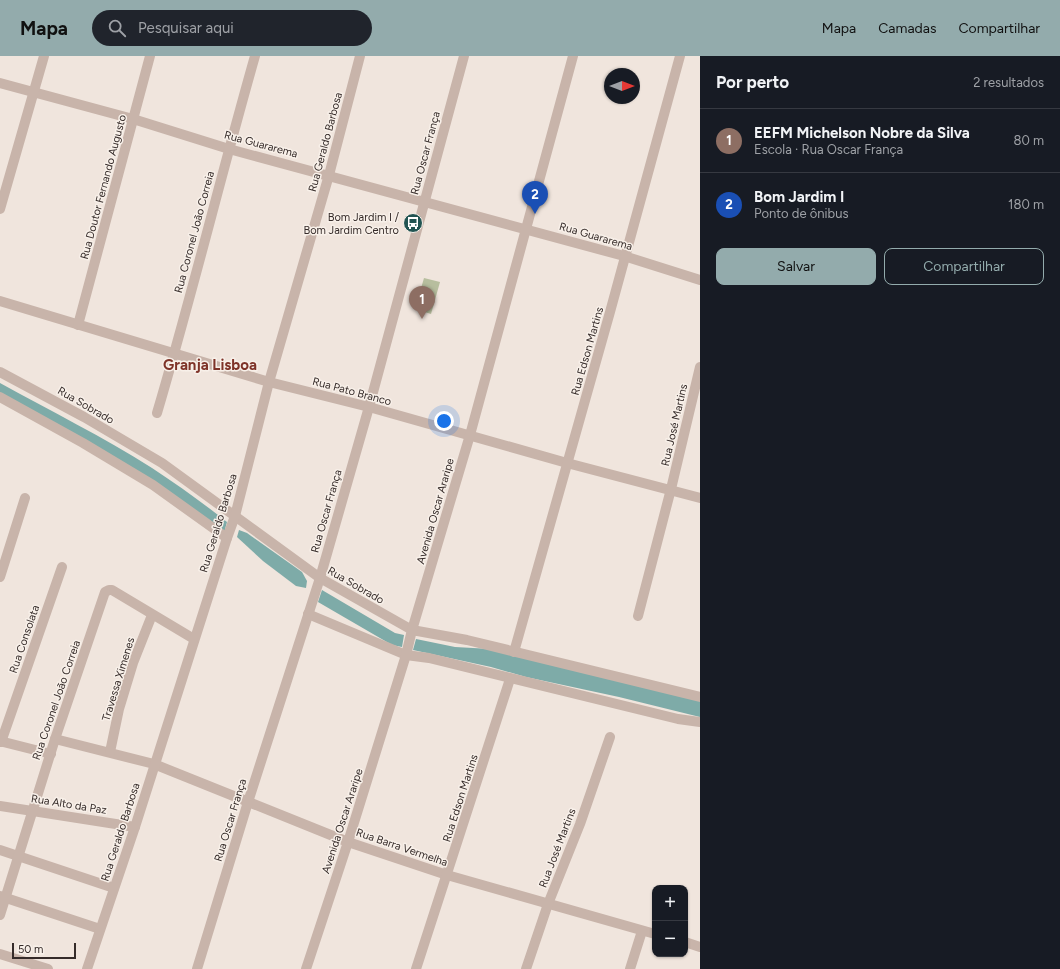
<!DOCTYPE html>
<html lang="pt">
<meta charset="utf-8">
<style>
:root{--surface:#171b24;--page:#20242c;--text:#f1f3f6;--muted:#9ea1a6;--line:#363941;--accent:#93abac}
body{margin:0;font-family:Figtree,sans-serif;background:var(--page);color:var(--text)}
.controls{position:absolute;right:12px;bottom:12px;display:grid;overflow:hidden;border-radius:8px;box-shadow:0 1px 3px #0004}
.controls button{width:36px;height:36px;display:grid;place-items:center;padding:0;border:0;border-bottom:1px solid var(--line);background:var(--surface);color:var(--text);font:20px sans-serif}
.compass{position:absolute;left:604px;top:12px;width:36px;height:36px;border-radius:50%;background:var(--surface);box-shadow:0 1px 3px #0004;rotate:90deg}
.scale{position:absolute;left:12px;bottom:10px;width:64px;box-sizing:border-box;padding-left:4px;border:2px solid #352b29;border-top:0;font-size:11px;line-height:14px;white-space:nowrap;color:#352b29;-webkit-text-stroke:3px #f8f0e9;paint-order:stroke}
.you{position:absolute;left:444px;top:365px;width:14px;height:14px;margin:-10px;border:3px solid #fff;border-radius:50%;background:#1a73e8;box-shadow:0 0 0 6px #1a73e833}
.badge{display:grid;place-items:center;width:26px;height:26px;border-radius:50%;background:var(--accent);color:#fff;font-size:13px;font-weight:700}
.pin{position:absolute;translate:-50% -33px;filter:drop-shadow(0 1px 2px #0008)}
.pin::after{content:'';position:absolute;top:21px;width:14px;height:12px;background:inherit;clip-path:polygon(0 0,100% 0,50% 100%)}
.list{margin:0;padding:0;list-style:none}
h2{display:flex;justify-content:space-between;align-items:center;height:52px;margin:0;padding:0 16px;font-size:17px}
h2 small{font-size:13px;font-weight:400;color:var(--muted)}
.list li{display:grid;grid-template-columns:26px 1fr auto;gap:12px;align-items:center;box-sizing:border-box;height:64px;padding:0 16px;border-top:1px solid var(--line)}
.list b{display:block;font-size:15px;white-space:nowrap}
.list p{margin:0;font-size:13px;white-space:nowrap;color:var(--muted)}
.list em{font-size:13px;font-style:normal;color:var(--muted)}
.actions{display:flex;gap:8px;padding:12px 16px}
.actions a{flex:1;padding:9px 0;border:1px solid var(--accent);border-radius:8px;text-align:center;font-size:14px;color:var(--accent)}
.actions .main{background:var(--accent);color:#111}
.icon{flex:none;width:22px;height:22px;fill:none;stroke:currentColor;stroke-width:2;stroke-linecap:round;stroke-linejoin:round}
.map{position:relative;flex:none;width:700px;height:913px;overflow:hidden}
header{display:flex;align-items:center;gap:24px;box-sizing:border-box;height:56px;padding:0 20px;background:var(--accent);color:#111}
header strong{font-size:19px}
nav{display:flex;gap:22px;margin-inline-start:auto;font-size:14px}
.search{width:280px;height:36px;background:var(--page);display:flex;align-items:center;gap:10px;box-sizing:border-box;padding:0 14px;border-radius:22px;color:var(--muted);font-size:15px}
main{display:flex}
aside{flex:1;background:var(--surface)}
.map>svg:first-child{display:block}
.garden{fill:#b7be9e}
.water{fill:#7eaba8}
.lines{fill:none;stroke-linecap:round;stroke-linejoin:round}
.minor{stroke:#c8b4aa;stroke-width:10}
.labels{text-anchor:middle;stroke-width:3;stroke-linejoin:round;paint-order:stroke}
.street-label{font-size:11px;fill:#352b29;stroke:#f8f0e9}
.poi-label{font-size:11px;fill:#352b29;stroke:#f8f0e9;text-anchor:end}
.district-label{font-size:15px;font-weight:bold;fill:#7e3328;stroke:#f8f0e9}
</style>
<header>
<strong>Mapa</strong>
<div class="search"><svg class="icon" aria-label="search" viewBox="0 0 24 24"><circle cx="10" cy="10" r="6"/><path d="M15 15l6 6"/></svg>Pesquisar aqui</div>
<nav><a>Mapa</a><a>Camadas</a><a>Compartilhar</a></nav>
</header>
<main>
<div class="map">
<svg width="700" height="913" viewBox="0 0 700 913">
<rect width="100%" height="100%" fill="#f0e5dd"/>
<polygon class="garden" points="424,222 440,226 431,258 415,253"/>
<g class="water">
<path d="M0,327C51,355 103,381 152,412C178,429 203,447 227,466L224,477L0,337Z"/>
<polygon points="239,474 247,477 302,516 307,525 306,532 296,530 263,505 237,481"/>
<polygon points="322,534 395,577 404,579 402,591 392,589 318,546"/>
<polygon points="416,583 455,591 491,593 700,644 700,661 619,641 526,621 491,611 413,594"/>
</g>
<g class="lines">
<g class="minor">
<polyline points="0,27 133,63 229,93 624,200 700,224"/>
<polyline points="0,153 44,0"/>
<polyline points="0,245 269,326 369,351 567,407 700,442"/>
<polyline points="78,269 150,0"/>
<polyline points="0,316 84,361 162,407 320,522 412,574 467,584 700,641"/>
<polyline points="0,341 83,387 153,429 227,482"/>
<path d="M157,357C192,239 221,119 255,0"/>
<polyline points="0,521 25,442"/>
<polyline points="308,558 406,599 429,602 678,663 700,666"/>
<polyline points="638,560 671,433 700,311"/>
<polyline points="514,596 610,256 680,0"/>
<polyline points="55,683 154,708 348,786 447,819 655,878"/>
<polyline points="0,685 51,698"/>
<polyline points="1,686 62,511"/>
<polyline points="110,696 119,653 133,607 152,559"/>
<polyline points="0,750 135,771"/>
<polyline points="0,794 114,832"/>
<polyline points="0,840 100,873"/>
<polyline points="0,859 55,683 105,536 109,534 112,534 194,583"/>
<polyline points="685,886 700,891"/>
<polyline points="0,898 48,913"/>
<polyline points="87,913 135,771 227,482 235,460 269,326 329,119 360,0"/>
<polyline points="197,913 248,746 320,522 369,351 464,0"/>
<polyline points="306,913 348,786 406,599 412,574 470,379 573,0"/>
<polyline points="416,913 510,623"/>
<polyline points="526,913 548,848 580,768 610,681"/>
<polyline points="630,913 642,875"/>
</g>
</g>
<defs>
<symbol id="bus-disc" viewBox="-11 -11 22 22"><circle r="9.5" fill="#215452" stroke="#f8f0e9"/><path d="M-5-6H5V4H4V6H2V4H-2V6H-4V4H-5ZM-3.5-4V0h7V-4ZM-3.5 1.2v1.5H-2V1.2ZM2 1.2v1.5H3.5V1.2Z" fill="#fff"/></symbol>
</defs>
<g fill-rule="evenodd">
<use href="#bus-disc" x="402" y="156" width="22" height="22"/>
</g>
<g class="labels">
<g class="street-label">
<text transform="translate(325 86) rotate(-75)" y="4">Rua Geraldo Barbosa</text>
<text transform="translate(261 88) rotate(15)" y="4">Rua Guararema</text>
<text transform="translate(425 97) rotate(-75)" y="4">Rua Oscar França</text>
<text transform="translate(103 131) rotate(-75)" y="4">Rua Doutor Fernando Augusto</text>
<text transform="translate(194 176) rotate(-75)" y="4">Rua Coronel João Correia</text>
<text transform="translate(596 180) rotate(16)" y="4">Rua Guararema</text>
<text transform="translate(587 295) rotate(-74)" y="4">Rua Edson Martins</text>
<text transform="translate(352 335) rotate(15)" y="4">Rua Pato Branco</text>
<text transform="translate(86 349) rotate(30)" y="4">Rua Sobrado</text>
<text transform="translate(674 369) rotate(-77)" y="4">Rua José Martins</text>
<text transform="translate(326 455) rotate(-74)" y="4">Rua Oscar França</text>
<text transform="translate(435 455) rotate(-74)" y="4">Avenida Oscar Araripe</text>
<text transform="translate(218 467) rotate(-73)" y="4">Rua Geraldo Barbosa</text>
<text transform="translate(356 529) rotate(30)" y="4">Rua Sobrado</text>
<text transform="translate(24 583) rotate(-71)" y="4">Rua Consolata</text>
<text transform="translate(118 623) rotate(-73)" y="4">Travessa Ximenes</text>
<text transform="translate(56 644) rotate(-71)" y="4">Rua Coronel João Correia</text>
<text transform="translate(460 742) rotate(-72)" y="4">Rua Edson Martins</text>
<text transform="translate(69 748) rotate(9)" y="4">Rua Alto da Paz</text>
<text transform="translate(230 764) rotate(-73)" y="4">Rua Oscar França</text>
<text transform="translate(342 765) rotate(-72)" y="4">Avenida Oscar Araripe</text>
<text transform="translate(120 776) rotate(-72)" y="4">Rua Geraldo Barbosa</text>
<text transform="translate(402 791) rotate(19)" y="4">Rua Barra Vermelha</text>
<text transform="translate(557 792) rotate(-69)" y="4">Rua José Martins</text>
</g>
<g class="poi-label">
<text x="399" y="165">Bom Jardim I /<tspan x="399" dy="13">Bom Jardim Centro</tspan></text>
</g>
<g class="district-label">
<text x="210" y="314">Granja Lisboa</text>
</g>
</g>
</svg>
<div class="controls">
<button>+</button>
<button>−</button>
</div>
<svg class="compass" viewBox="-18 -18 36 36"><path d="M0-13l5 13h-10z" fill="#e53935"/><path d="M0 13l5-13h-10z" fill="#9ea1a6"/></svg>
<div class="scale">50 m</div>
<div class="you"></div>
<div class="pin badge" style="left:422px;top:263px;background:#8d6e63">1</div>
<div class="pin badge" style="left:535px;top:158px;background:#1a4fb4">2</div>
</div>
<aside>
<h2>Por perto<small>2 resultados</small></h2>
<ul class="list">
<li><span class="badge" style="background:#8d6e63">1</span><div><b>EEFM Michelson Nobre da Silva</b><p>Escola · Rua Oscar França</p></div><em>80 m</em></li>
<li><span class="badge" style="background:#1a4fb4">2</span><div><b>Bom Jardim I</b><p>Ponto de ônibus</p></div><em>180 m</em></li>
</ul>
<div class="actions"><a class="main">Salvar</a><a>Compartilhar</a></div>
</aside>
</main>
